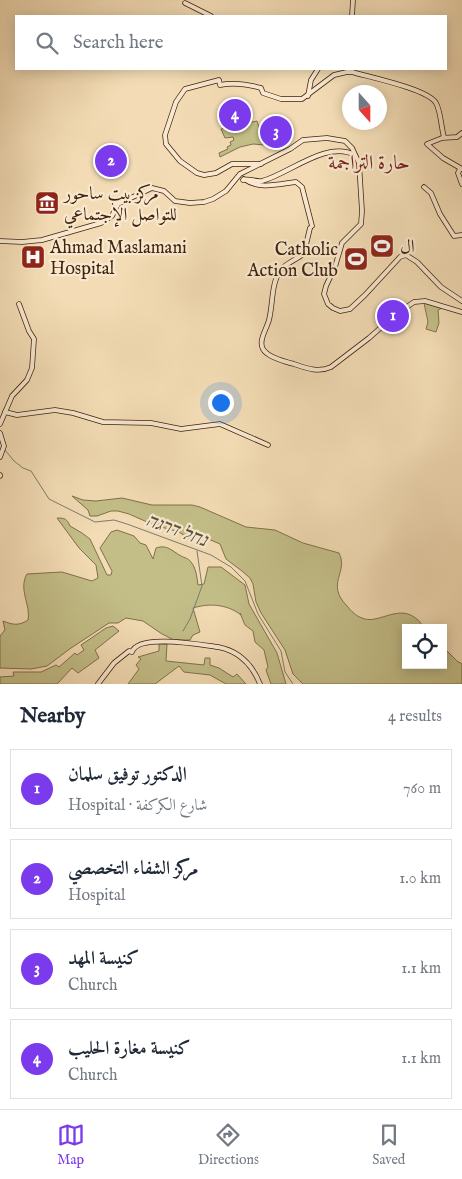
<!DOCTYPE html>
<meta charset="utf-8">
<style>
:root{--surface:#fff;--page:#f6f6f7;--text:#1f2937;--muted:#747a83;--line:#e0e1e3;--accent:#7c3aed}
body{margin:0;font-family:"IM FELL English",Amiri,"Frank Ruhl Libre",serif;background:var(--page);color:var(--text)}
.controls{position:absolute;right:15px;bottom:15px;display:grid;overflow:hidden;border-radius:0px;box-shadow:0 2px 12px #0003}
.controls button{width:45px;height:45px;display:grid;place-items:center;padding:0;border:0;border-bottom:1px solid var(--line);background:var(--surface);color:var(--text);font:25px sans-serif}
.compass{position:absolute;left:342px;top:85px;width:45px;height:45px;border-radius:50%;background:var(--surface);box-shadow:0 2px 12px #0003;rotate:159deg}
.you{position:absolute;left:220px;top:402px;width:18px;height:18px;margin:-12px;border:4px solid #fff;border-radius:50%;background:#1a73e8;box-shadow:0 0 0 8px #1a73e833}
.badge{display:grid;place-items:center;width:32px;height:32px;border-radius:50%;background:var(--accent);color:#fff;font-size:16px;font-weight:700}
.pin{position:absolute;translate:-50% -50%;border:2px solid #fff;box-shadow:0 1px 5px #0006}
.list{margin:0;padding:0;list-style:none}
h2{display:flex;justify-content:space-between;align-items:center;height:65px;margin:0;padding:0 20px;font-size:21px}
h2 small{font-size:16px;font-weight:400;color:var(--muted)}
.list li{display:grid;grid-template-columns:32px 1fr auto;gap:15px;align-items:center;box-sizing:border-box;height:80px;margin:0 10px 10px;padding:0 10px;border:1px solid var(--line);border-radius:0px}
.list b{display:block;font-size:19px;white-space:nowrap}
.list p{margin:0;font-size:16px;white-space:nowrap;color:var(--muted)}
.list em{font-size:16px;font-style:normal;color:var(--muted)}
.icon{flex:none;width:28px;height:28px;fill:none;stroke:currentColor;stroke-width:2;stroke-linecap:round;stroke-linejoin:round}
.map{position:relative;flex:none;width:462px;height:684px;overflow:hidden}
.search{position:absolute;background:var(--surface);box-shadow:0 2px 12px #0003;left:15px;right:15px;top:15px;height:55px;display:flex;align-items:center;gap:12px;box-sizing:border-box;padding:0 18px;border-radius:0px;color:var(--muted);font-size:19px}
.sheet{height:425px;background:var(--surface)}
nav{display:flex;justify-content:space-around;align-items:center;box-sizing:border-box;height:70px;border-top:1px solid var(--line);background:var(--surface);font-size:14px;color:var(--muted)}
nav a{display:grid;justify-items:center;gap:2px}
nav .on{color:var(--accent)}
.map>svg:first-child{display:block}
.green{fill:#c3be88;stroke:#82704a}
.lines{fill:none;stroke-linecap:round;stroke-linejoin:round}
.stream{stroke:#787e6b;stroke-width:1}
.secondary-casing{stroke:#41220d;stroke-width:5.5}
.secondary{stroke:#f7e8cf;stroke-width:4}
.labels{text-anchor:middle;stroke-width:4.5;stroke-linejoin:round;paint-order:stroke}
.poi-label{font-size:18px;fill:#41220d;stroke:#f7e8cf;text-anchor:start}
.water-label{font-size:19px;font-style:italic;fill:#5c503c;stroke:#f7e8cf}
.quarter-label{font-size:20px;fill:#7a1f14;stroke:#f7e8cf}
</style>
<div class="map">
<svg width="462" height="684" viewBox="0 0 462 684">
<rect width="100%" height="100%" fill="#f3dcb5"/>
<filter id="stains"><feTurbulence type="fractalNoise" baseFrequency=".004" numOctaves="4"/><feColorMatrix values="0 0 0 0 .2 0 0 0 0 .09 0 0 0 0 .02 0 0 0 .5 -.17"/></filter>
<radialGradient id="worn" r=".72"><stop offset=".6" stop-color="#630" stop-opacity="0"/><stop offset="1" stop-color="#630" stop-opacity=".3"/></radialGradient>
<g class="green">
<polygon points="257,121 260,130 262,129 265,145 253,144 240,147 220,157 219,153 228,149 227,147 231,145 230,142 234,140 233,137 225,138 221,129"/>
<polygon points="424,303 442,308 438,310 439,323 436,332 426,329 428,322"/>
<path d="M72,496L83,500L96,501L122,498L152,505H192L200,507L246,527L275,530L303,543L339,553C349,573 325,583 347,606C351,611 356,616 362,618C377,625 397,605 414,617C418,619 421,624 425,628H406V665H443V647L457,661L462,664V684H303L293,674L285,650L261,613L256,602L253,584L250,578L242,571L226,559L220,544L199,535L191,540L179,532L154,525L129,514L118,511H111L97,516H90L88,510Z"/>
<path d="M57,518C65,518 67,519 70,526L82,533L90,539L107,575H111L112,571L100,548L111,532L117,530L134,536L140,543L146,545L153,559L156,548C167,544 172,551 181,556C185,558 188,558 191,562C196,568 197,577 198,585L204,584L208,567H221L245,585L249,604L277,653L286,684H271L266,670L268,667L264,650L255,642L253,631L245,625L240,613L241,615C227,604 209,603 193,608L200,632L193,635L190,640H174L162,634L143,621L126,618L118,623H109L71,648L47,666L31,669L0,668V636L5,630L3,621C13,625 19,626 28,620C31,605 18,589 27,574L62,572L92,581L98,578L96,565L79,548Z"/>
<polygon points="113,626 119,631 95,650 99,658 78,673 72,668 57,684 0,684 0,677 14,676 13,672 41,672 56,665 59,667 75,653 77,655 84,650 81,645 106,628"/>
<polygon points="159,644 167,644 166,661 204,665 205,658 210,658 210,665 219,668 233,677 237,674 246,684 226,684 210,675 184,672 179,666 155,684 128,684 139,669 136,665 141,659 138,657 159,651"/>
</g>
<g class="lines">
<g class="stream">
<polyline points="5,450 14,461 23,468 31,471 49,499 95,522 114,520 127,524 211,555 231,567 245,581 258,614 281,651 285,672 293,684"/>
<polyline points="183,631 190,619 202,586 197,551"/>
</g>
<defs>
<g id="secondary">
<polyline points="185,3 211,16"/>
<polyline points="352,16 353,0"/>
<polyline points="308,96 311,80 318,69"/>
<polyline points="462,133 457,137 442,138 427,144 443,158 462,169"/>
<path d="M261,164H232L216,173L204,175L197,173L180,161L166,144L165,135L176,102L185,89L219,80L220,85C234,82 247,84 261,88L263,93L281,99H302L334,75L347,72H352C369,77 428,89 436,103C441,112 441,127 444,137"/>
<polyline points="460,169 458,173 462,184"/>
<path d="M244,179C259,190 279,184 296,182L302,187L312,226"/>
<path d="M243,180C249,178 256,182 262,181C289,174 326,140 355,155"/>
<polyline points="424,187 431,193 440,214 454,236 462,235"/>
<polygon points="115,201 118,202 117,204 115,204"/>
<path d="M310,228L304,253C297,260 285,263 280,271C271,284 273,305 269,320C267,328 258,341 263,349C267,357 286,362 294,364C306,368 318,373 331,367L369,338L395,315L414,302L425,301L462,312"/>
<polyline points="0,241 22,242 42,240 101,223 112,216 118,204 152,188 164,191 175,201 190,203 204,202 213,199 226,191 240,174 290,149 303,140 327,138 345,141 352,148 359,163 362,211 361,224 342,243 335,267 326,286 324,294 328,304 333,308 340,311 350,309 365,295 400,257 406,255 417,262 441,287 462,301"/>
<polyline points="5,412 17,415 55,410 73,413 103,422 151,423 181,429 220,424 268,445"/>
<polyline points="0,424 12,396 27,380 32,368 34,339 29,331 19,304"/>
<polyline points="0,433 4,446 0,457"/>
<polyline points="0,475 0,476"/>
<path d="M98,684L114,663L129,651L132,652C138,633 202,645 218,647C239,651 252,664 260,684"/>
</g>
</defs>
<use href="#secondary" class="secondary-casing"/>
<use href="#secondary" class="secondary"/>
</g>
<defs>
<symbol id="museum-square" viewBox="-11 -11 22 22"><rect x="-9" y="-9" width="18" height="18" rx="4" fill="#8f2418" stroke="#f7e8cf"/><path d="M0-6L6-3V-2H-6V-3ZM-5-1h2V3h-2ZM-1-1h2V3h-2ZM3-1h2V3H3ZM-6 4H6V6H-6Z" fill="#fff"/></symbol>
<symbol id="stadium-square" viewBox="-11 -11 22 22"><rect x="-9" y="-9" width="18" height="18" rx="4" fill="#8f2418" stroke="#f7e8cf"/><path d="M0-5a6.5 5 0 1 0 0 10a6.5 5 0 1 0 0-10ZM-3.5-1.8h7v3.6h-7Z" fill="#fff"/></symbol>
<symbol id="hospital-square" viewBox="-11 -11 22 22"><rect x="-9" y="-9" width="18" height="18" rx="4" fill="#8f2418" stroke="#f7e8cf"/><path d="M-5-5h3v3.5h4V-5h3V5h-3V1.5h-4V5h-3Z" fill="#fff"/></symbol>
</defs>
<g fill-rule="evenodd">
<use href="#museum-square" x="33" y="189" width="28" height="28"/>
<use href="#stadium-square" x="368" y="232" width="28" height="28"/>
<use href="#hospital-square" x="19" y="243" width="28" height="28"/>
<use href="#stadium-square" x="342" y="245" width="28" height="28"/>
</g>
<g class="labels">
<g class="poi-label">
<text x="64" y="199">مركز بيت ساحور<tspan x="64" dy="21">للتواصل الإجتماعي</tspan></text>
<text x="400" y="252">ال</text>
<text x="50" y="253">Ahmad Maslamani<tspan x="50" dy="21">Hospital</tspan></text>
<text x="338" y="255" text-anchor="end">Catholic<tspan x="338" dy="21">Action Club</tspan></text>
</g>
<g class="water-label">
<text transform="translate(177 529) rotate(20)" y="7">נחל דרגה</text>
</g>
<g class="quarter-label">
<text x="369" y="169">حارة التراجمة</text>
</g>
</g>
<rect width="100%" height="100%" filter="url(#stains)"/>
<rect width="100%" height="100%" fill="url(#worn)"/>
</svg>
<div class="controls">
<button><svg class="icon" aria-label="locate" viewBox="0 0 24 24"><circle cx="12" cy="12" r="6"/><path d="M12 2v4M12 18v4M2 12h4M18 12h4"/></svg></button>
</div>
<svg class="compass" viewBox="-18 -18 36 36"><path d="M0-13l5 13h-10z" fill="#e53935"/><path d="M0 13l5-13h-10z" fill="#747a83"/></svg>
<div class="you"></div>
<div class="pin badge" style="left:393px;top:316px">1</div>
<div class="pin badge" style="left:111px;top:161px">2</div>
<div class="pin badge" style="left:276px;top:132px">3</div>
<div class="pin badge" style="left:235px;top:115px">4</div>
<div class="search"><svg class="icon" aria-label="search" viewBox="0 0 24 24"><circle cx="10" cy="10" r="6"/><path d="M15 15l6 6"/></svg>Search here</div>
</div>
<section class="sheet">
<h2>Nearby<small>4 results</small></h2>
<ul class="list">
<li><span class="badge">1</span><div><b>الدكتور توفيق سلمان</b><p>Hospital · شارع الكركفة</p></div><em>760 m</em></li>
<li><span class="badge">2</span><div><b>مركز الشفاء التخصصي</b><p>Hospital</p></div><em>1.0 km</em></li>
<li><span class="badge">3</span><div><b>كنيسة المهد</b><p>Church</p></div><em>1.1 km</em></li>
<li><span class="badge">4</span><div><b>كنيسة مغارة الحليب</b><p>Church</p></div><em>1.1 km</em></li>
</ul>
</section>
<nav>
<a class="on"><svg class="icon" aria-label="map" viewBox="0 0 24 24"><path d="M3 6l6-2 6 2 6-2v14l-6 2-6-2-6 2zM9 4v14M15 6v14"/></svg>Map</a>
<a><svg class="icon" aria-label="directions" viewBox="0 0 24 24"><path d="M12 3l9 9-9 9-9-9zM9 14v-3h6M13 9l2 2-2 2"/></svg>Directions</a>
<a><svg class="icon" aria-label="saved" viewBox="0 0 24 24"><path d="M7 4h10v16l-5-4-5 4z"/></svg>Saved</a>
</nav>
